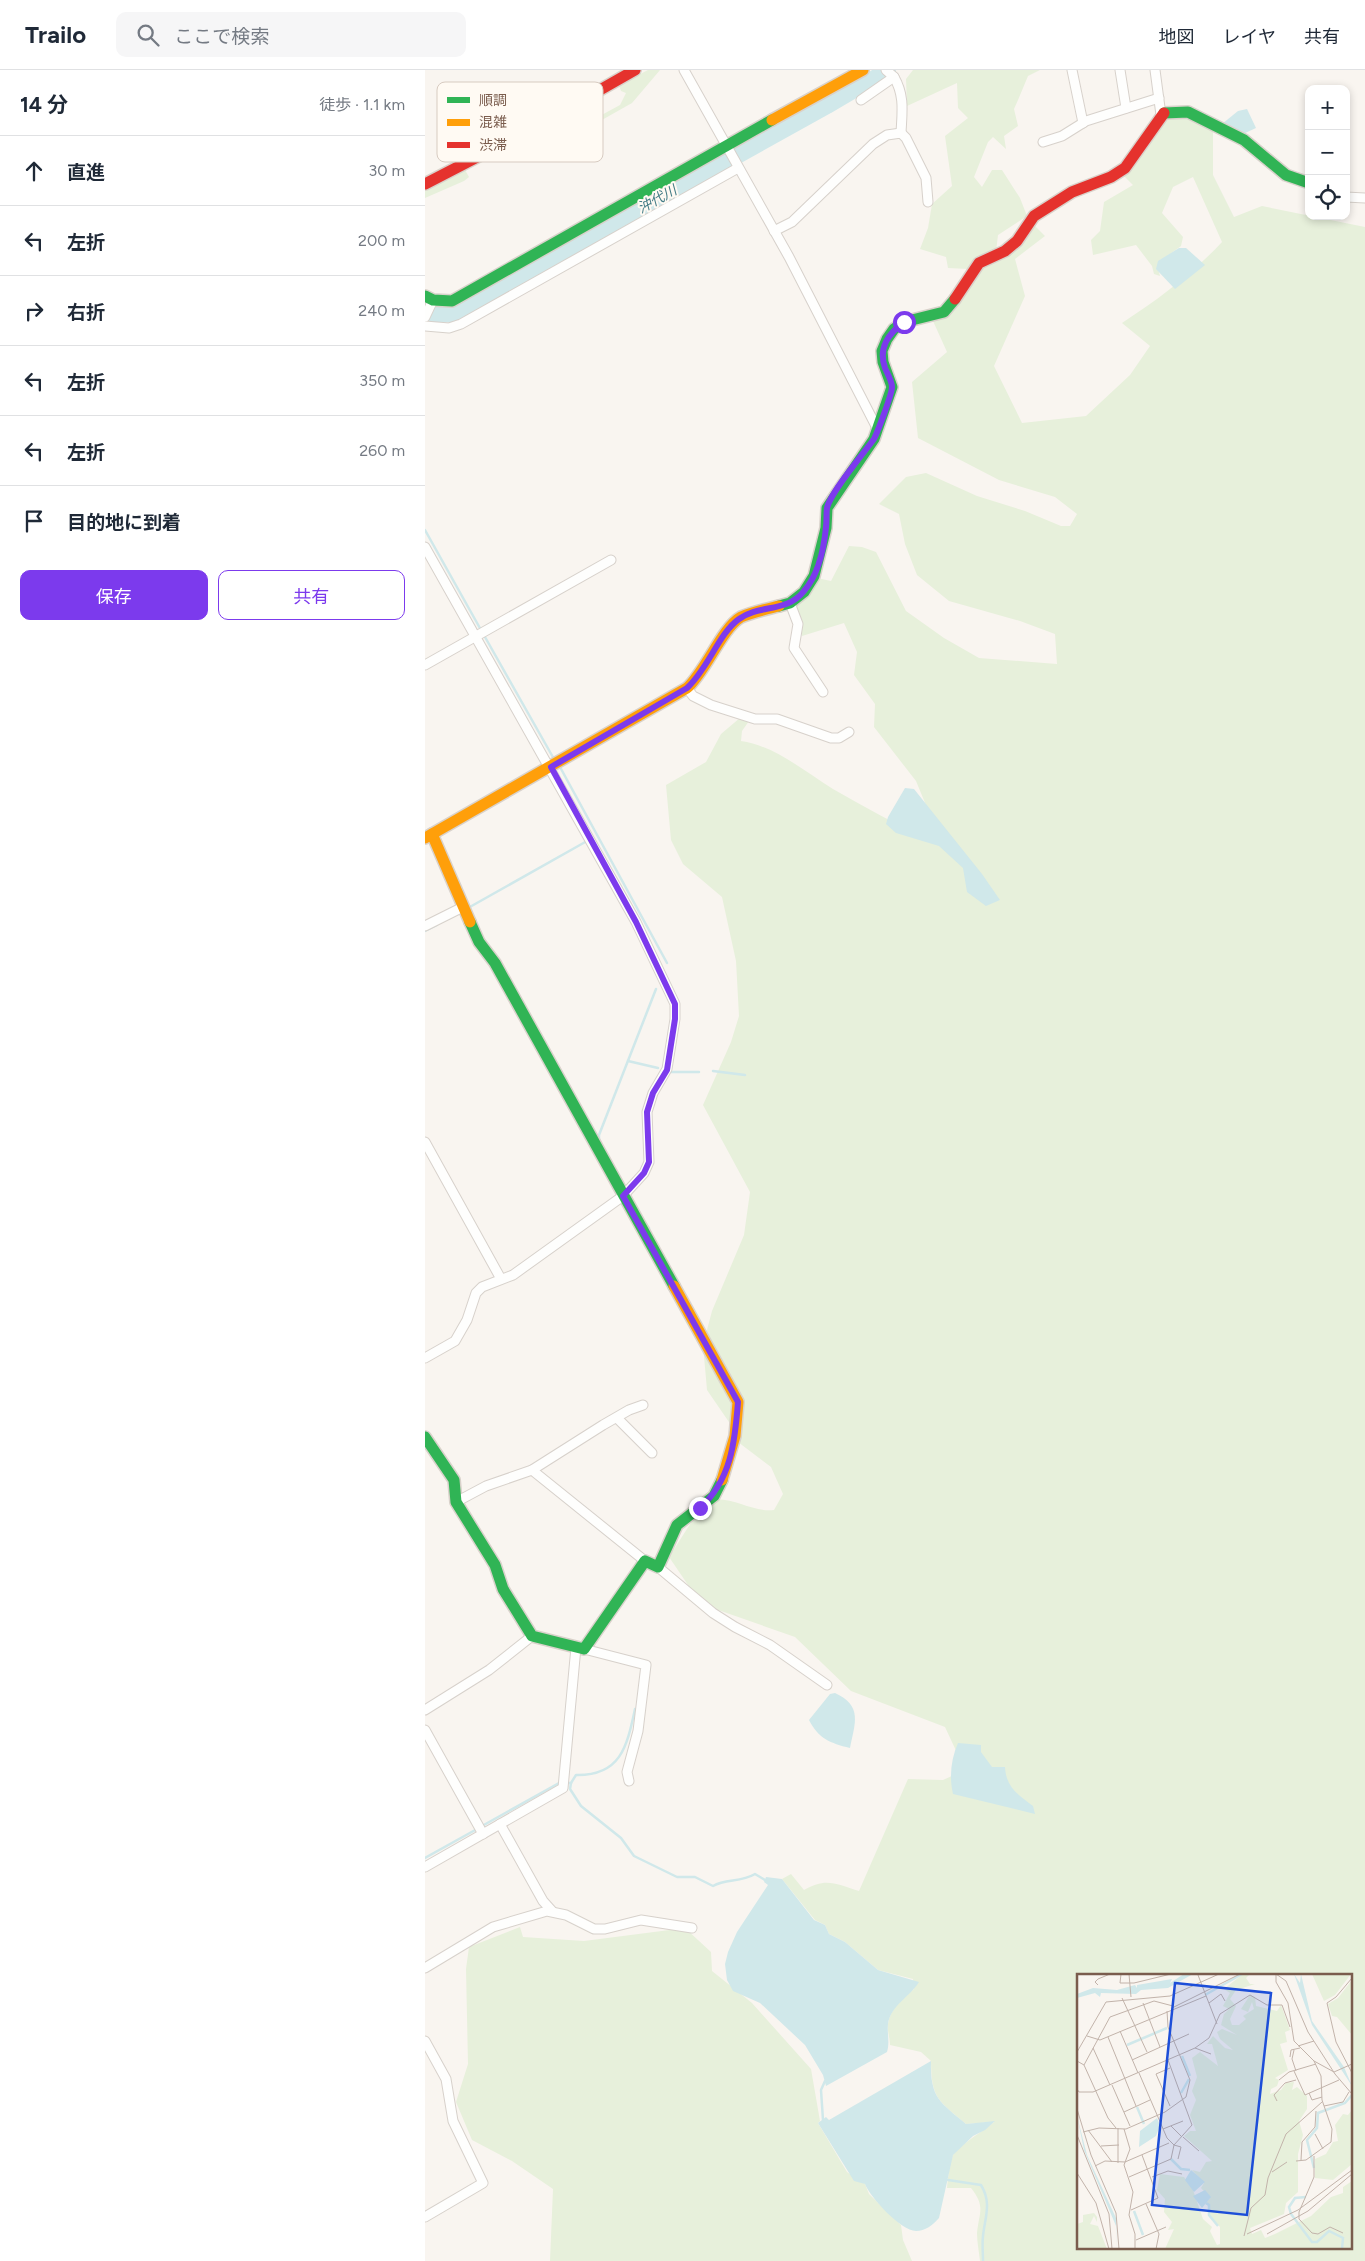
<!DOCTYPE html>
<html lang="ja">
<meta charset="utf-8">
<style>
:root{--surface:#fff;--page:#f6f6f7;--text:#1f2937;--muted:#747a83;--line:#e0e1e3;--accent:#7c3aed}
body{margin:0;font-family:Figtree,"Noto Sans JP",sans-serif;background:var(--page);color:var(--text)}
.controls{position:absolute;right:15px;top:15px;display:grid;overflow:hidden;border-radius:10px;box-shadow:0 2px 8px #0003}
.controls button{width:45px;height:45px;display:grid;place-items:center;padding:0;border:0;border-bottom:1px solid var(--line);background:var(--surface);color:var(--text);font:25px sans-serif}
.stop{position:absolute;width:15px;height:15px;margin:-11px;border:4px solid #7c3aed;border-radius:50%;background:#fff}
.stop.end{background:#7c3aed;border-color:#fff;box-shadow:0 1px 5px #0008}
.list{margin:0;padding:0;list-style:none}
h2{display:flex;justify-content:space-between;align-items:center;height:65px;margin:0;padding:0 20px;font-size:21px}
h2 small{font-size:16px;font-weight:400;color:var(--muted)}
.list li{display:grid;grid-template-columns:32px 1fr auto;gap:15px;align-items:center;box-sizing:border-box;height:70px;padding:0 20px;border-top:1px solid var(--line)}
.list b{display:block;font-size:19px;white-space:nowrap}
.list em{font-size:16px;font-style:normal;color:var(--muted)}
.actions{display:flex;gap:10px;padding:15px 20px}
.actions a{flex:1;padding:11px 0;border:1px solid var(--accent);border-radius:10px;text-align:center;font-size:18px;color:var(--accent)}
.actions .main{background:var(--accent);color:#fff}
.icon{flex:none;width:28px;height:28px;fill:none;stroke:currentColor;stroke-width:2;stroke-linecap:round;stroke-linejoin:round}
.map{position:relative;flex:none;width:940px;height:2191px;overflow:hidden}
header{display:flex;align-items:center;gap:30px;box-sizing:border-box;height:70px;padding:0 25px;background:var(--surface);border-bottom:1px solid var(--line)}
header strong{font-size:24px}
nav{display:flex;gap:28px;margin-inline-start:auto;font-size:18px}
.search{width:350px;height:45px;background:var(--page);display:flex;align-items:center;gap:12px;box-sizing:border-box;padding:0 18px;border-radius:10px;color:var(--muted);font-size:19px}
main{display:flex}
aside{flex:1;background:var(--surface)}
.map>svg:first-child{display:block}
.green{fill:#e7f0db;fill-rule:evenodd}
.water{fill:#d0e8ea}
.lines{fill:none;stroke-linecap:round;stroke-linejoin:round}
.stream{stroke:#d0e8ea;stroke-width:2.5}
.river{stroke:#d0e8ea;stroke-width:16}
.street-casing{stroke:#d7d1cb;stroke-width:11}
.fast-casing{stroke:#d9d2cb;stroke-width:14}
.slow-casing{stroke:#d9d2cb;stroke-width:14}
.jam-casing{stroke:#d9d2cb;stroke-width:14}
.street{stroke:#fefefd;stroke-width:9}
.fast{stroke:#30b455;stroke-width:11}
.slow{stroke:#ff9f0a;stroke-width:11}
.jam{stroke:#e5322d;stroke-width:11}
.route{stroke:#7c3aed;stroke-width:6}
.labels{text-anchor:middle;stroke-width:4;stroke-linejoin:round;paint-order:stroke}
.water-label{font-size:14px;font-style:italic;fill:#437c86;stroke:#fffaf3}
.inset-river{fill:none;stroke:#d0e8ea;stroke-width:2.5}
.inset-road{fill:none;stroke:#c2b3aa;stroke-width:1}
.view{fill:#1d4ed8;fill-opacity:0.15;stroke:#1d4ed8;stroke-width:2.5}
.inset-edge{fill:none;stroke:#7a5c4d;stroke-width:2.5}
.key{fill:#fffaf3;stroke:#d7cbc1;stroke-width:1}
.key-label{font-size:14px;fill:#7a5c4d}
</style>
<header>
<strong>Trailo</strong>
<div class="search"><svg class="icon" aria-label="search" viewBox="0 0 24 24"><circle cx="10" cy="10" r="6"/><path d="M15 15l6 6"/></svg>ここで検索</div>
<nav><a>地図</a><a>レイヤ</a><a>共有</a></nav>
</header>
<main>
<aside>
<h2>14 分<small>徒歩 · 1.1 km</small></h2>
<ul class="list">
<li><svg class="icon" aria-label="ahead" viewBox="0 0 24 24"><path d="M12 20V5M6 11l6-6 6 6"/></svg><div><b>直進</b></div><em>30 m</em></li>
<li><svg class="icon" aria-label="left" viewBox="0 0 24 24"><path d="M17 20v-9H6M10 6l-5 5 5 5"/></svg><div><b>左折</b></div><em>200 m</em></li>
<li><svg class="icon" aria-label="right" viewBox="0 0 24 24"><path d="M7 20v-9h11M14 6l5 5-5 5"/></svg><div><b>右折</b></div><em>240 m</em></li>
<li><svg class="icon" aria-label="left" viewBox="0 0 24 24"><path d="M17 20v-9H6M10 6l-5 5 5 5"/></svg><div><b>左折</b></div><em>350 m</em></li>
<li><svg class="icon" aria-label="left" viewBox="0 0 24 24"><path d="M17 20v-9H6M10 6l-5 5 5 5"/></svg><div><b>左折</b></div><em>260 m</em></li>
<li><svg class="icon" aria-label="arrive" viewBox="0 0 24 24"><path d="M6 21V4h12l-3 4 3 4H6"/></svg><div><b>目的地に到着</b></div></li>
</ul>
<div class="actions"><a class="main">保存</a><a>共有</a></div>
</aside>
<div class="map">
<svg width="940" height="2191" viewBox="0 0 940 2191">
<rect width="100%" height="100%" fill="#f9f5f0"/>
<g class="green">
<polygon points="223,0 235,0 207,33 129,77 125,73 195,35 201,23 196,21 194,15"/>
<polygon points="488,0 615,0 603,6 593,30 589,39 593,56 579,66 581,79 568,67 563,72 549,107 557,117 567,100 577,100 595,128 602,146 573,165 571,182 543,199 523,198 521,187 495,179 503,158 507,134 527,116 520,66 543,48 533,38 532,13 482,36 481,9"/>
<path d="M755,44L788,59V105L809,147L837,136L940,157V2191H555C554,2182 552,2172 552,2163C554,2142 561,2137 546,2118H522C523,2108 524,2096 527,2087C531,2077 560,2060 569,2052L541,2054C514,2031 506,2029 506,1991L496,1982L465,1975C465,1968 462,1961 463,1954C465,1939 478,1927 489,1919L488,1909L453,1900L420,1872L404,1864L400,1855L390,1850L357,1809L366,1804L379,1820C401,1807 411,1814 434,1821L483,1709L518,1710L540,1700L520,1657L426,1621L370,1567L276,1534L244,1487L269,1448L292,1429C313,1430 329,1442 349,1440L358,1424L346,1397L313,1372L306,1355L282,1320L278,1275L287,1241L319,1165L325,1122L278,1035L306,972L314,946L311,891L297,827L258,794L246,770L241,715L281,692L296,664L316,647L324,651L317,661L316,671C350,676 379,701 408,719C439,737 471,754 503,770L510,757L491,711L449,657L450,634L429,605L432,582L419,553L377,566L369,534L392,508L406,511L424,476L437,477L451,482L481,541L519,568L554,588L632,594L630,564L595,551L524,531L492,505L480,474L474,444L454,434L481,407L501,403L552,426L600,441L636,456H645L652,444L630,427L574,410L493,368L487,312L522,282L508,251L526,240L556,195L609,155L620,166L590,189L600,226L569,296L597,353L661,346L705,305L725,276L697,253C735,228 766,205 797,172L768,107L748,117L737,143L758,167L756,176L734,192L733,199L735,206L729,204L727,196L711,175L668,185L666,170L675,161L679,132L708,115L698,105L738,48ZM654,1905H926V2177H654Z"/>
<polygon points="40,100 44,107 39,111 0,128 0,121"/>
<polygon points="95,1857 98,1867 159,1871 260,1858 286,1882 287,1901 327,1933 386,1999 395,2051 393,2053 422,2102 440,2114 444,2124 476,2155 478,2170 487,2191 125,2191 128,2119 87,2091 47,2070 31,2032 43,1994 41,1899 44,1877"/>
</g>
<g class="water">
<polygon points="822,39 831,58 818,64 797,54 813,41"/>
<polygon points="754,178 761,178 780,195 750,219 731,199 733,191"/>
<polygon points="480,718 489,719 557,804 575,830 561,836 542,822 538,798 514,776 471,763 461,754 463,747"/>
<path d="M410,1623C438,1636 430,1653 425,1678C405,1673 394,1669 384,1650L405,1624Z"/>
<path d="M533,1673L556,1675V1682L567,1697H580C581,1717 593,1725 608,1736L610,1744L528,1724C524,1707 526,1689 533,1673Z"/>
<path d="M341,1807L357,1809L389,1850L400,1855L404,1864L420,1872L453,1900L494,1912C485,1927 466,1935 463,1954C462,1964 465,1972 462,1982L401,2016L398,2005L380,1975L335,1933L308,1921L302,1910L300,1894L303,1882L312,1862L343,1815L339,1812Z"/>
<path d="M506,1991C505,2028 515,2032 541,2054L570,2051L560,2060L548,2066L528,2085L514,2148C508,2155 500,2161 491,2161C476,2161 445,2127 440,2114L429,2111L393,2053L401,2047L404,2050Z"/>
</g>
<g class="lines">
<g class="stream">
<polyline points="2,255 8,245"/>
<polyline points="0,460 56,560"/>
<polyline points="60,567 129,689"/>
<polyline points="135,697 242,893"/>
<polyline points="43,838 162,771"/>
<polyline points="0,861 12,855"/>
<polyline points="203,991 233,998"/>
<polyline points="288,1001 320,1005"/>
<polyline points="246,1002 274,1002"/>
<polyline points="174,1071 174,1065 231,919"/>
<polyline points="218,1150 224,1158 224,1163"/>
<path d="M146,1713L145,1719L156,1736L196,1768L209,1786L252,1807H270L288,1816C301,1808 315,1813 330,1804L340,1810"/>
<path d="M57,1756L134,1713H146L151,1705C196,1706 202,1676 210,1639"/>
<polyline points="0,1788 52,1759"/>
<polyline points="398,2050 396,2020 400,2011"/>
<path d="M523,2110L556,2115C567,2133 560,2147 558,2166C557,2174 558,2183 558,2191"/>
</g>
<polyline class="river" points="0,239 8,245 28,244 402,36 463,0"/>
<defs>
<g id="street">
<polyline points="259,0 364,187 453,360"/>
<polyline points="647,0 658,53"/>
<polyline points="695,0 701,38"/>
<polyline points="730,0 736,45"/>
<path d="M469,7C480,26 477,42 476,63"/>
<polyline points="436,30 469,7 461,0"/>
<polyline points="618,72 637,66 661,51 734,28"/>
<polyline points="921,127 940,128"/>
<polyline points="349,161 367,152 448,74 462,65 476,63 481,68 501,108 503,132"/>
<polyline points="0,247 8,230"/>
<polyline points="0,256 24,258 36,254 313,98"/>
<polyline points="0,477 211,852 250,934 250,949 242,999 228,1023 222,1042 224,1092 219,1103 198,1126 88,1205 57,1217 51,1223 42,1250 30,1271 0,1288"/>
<polyline points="365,533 373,554 369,578 398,622"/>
<polyline points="0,595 186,490"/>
<polyline points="262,618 268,626 286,635 330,649 352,649 406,668 414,668 424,662"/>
<polyline points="0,856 38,837"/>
<polyline points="0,1072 76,1209"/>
<polyline points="192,1348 227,1383"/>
<polyline points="107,1400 220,1491"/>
<polyline points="31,1432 61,1416 107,1400 178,1355 204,1340 218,1335"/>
<polyline points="233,1497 288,1543 310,1557 345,1575 402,1615"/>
<polyline points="159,1579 221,1595 213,1661 202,1702 204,1711"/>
<polyline points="0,1640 64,1600 107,1566"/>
<polyline points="0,1660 58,1764"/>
<polyline points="75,1754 118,1831 127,1841"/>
<polyline points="0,1797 138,1718 151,1577"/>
<polyline points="0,1898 68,1857 122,1841 141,1845 169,1859 180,1859 216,1850 267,1858"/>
<polyline points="0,1971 21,2009 28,2051 58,2113 0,2147"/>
</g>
<g id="fast">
<polyline points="739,43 763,42 819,70 861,105 884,113"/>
<polyline points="0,226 8,230 27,231 347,50"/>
<polyline points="354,536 365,533 379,522 389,506 401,458 402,438 449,369 467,317 458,292 457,281 462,269 469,259 479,252 519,242 530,229"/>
<polyline points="45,852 54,872 70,893 249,1216"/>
<polyline points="0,1367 29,1410 31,1432 70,1495 78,1519 107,1566 159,1579 220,1491 233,1497 252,1455 289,1426 297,1410"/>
</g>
<g id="slow">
<polyline points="347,50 438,0"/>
<polyline points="7,764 45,852"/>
<path d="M0,768L262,618C281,601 297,558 316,547C328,542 342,539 354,536"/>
<polyline points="249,1216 313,1332 310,1366 297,1410"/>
</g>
<g id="jam">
<polyline points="0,114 110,57 210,0"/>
<polyline points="530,229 554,193 580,181 592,171 609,146 647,122 686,107 700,98 739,43"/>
</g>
</defs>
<use href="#street" class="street-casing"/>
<use href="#fast" class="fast-casing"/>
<use href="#slow" class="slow-casing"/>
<use href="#jam" class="jam-casing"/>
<use href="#street" class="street"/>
<use href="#fast" class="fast"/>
<use href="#slow" class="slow"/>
<use href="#jam" class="jam"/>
</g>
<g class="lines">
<path class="route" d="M275,1438C306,1410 310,1372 313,1332L198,1126L219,1103L224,1092L222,1042L228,1023L242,1000L250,949V934L211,852L126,697L262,618C283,599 294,563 314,549C334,534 362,543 379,521C393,505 399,478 401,457C402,451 401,444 402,438C405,423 438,384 449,369C453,361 467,324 467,317C467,311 462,303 460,298C453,278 463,264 479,252"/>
</g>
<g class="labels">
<g class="water-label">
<text transform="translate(232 129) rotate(-29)" y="5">沖代川</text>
</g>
</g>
<g transform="translate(652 1904)">
<rect width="275" height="275" fill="#f9f5f0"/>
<path d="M166,0H173L169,4L173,10H178L159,16L153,25L159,32L153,45L155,51H162L169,45L166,42L177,35L175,28L171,38L164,35L173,21L178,23L179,32L200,37L204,31L213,56L208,58L210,68L203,70L211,96L198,104L202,106L200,112L194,115L193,120L204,116L209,109L217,108L215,116L220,113L230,122V135L222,147L226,161L221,180V218L209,229L207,240L173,254L175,260L184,256L188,264L198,260L234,242L254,223L266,219V213L275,207V275H88L97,255L91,256L95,248L87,238L88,225L80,216L83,200L107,203L116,216L126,245L135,253L133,257L140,271L143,270V253L132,241V232L128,230L133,224L124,214L127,209L115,196L123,198L129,188L135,187L107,162L113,157H119L113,141L119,126L115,117L120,103L115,84L123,78L141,92L135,70H130L136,62L148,74L156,76L143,65L140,58L145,55L160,61L144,51L147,40L152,35L146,32L153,19L147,15ZM235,0H274L258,21L247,27ZM275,6V61L260,43L255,42L251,30L261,24ZM275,136V190L256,206L238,204V185L249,180L256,168L261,167L258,151L266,140L271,141ZM17,239L20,243V248L17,242L13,250L21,252L30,275H0V250L6,248V241Z" fill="#e7f0db"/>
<path d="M107,0H116L91,14L64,16L59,20L24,19L23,23L18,19L0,24V20L16,14L40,16L58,11L60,14V11L95,5L93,9ZM217,0L223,9L224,0L235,47L267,93L275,112L235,51ZM0,142L10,181L39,244L40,275L39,252L7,176ZM80,144L83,151L79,162L62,173L63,157ZM114,196L128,208L117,218L108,206ZM128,216L134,223L125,234L116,222Z" fill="#d0e8ea"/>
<path class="inset-river" d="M128,21L165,0M50,71L90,54M105,82L113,102M104,119L112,105M60,133L67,150M94,185L104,195L113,196M237,194L230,166L240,154L241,139L268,129L275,121M229,223L218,224L212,233L214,240L235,268H240L252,257L266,264L265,275M129,229L132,231V241L141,252M57,237L66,261"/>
<path class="inset-road" d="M44,0L43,9H57L94,0M52,0L54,23M199,0V8L211,29L217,67L237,87L257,98M199,0L209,7L231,58L258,100L275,120M121,1L140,50M275,4L259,23L250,29L259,68L275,99M21,11L18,8L21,5L33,0M45,24L70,78M66,29L83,73M132,29L144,20L148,27M95,34L163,0M43,57L61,99M10,62L23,66L129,22M31,63L59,132M221,72L237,67M16,74L33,111M118,74L134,80M217,76L215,85L219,97M0,78L29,28L93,22L142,0M213,83L214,76L223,74M55,86L112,60M0,87L7,91L31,144L39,154M7,91L33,43L77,27L96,32M217,97L228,121L262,106M257,98L275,90M62,99L90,164L97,171M202,106L212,98L239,90M35,111L53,152M0,115L2,118H16L118,74L132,64L143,40L173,21L190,31H205L213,53M232,119L235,126L245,123M200,127L197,121L208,109L219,106M93,132L79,100L93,94M247,132L266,128L272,118M0,135L14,181L39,239L42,275M47,138L73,126M94,152L105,163M41,154V189M47,155L53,175L47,191L56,218L52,241L58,260V275M86,155L106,147M11,156L35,188M6,158L22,154L49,155L88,138L109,123L113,106L91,53L90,37M238,160L246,175M0,161L32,240L35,275M106,163L122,177M97,171L104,173L101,185M24,172L42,171M237,182V203L222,238V245L235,259L241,260L253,253L266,259M224,186L225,168L238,153L239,137M219,187L229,186L254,168L255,155L245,126L244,102L237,87M18,192L28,187L48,188L92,169M195,198L210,188M0,199L19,229L32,275M52,203L94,185L97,171L115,151L91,86M75,203L91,197L105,200M69,230L82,260L79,275M54,236L81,224L65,181M170,260L221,236L275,196M190,260L231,237L275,200M167,262L174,234L188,221L191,204L209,160L245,128M59,266L89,253"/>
<path class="view" d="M98,9L194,19L170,241L75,231Z"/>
<rect width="275" height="275" class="inset-edge"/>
</g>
<rect x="12" y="12" width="166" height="80" rx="8" class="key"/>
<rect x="22" y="27" width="23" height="6" fill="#30b455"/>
<rect x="22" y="49" width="23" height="7" fill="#ff9f0a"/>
<rect x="22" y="72" width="23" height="6" fill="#e5322d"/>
<g class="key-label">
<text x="54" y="35">順調</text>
<text x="54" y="57">混雑</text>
<text x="54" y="80">渋滞</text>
</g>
</svg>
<div class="controls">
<button>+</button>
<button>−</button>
<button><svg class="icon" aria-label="locate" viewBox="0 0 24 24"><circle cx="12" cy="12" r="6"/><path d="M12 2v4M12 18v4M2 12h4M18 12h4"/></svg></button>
</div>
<div class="stop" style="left:479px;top:252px"></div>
<div class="stop end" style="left:275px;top:1438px"></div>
</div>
</main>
